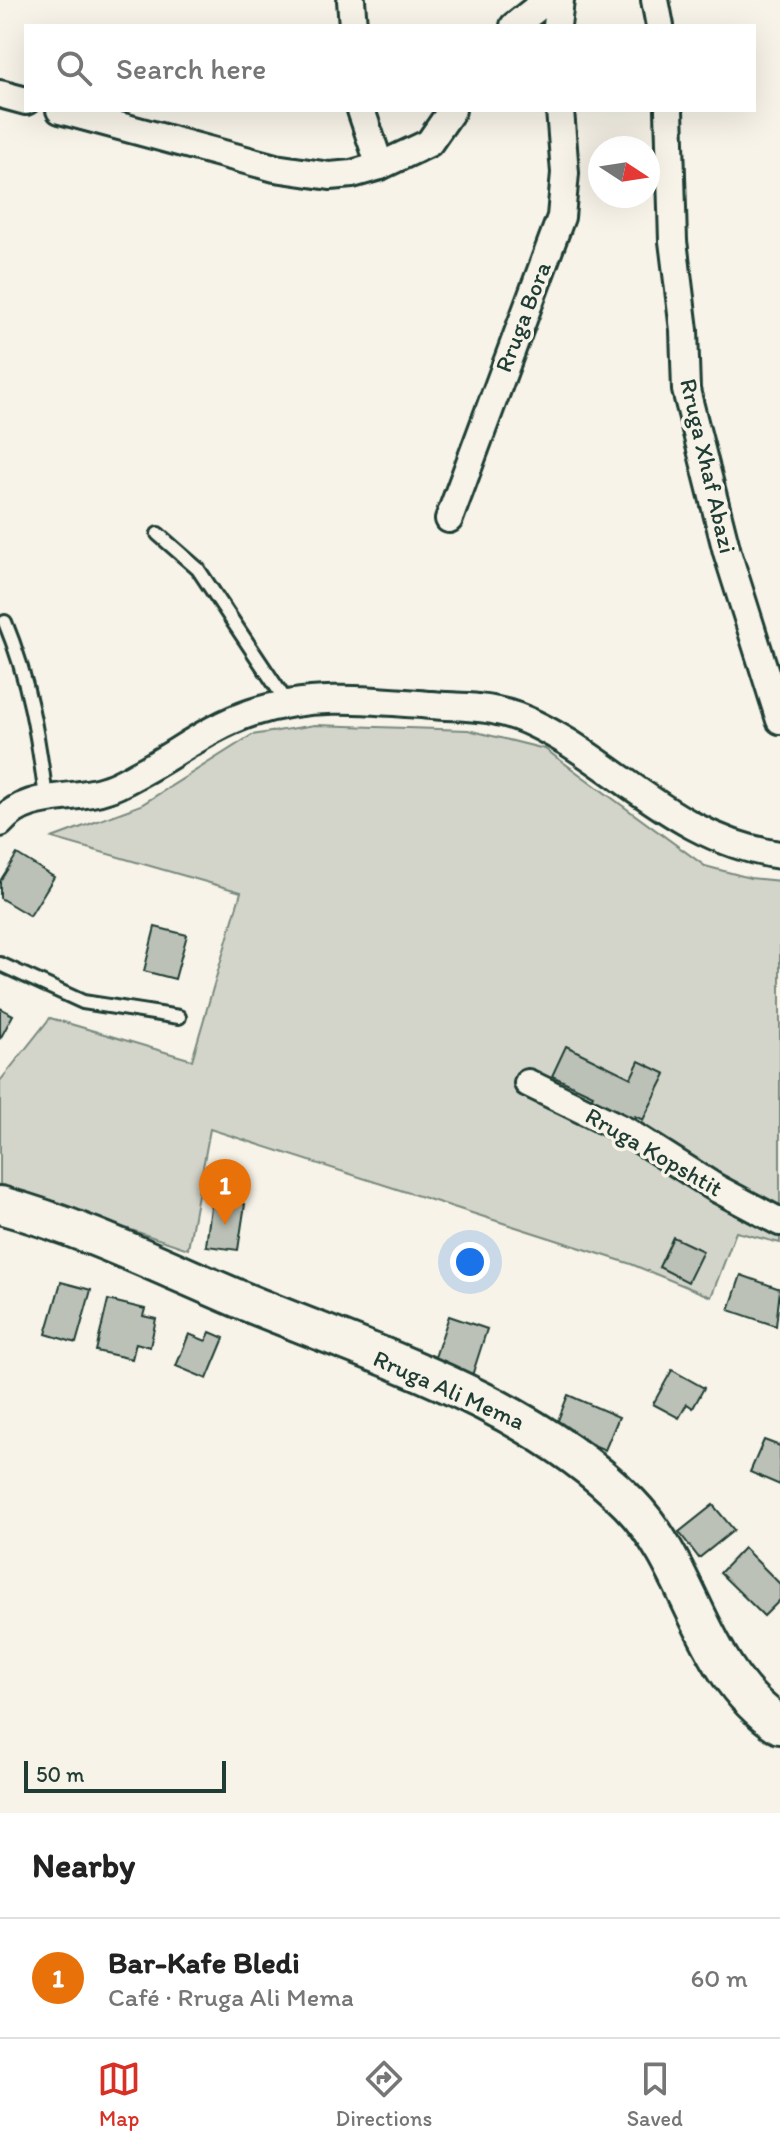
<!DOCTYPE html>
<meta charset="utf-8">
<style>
:root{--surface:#fff;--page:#f6f6f6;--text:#222;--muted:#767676;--line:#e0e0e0;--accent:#d93025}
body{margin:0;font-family:Itim,sans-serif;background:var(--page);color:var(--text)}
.compass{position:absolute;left:588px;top:136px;width:72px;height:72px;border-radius:50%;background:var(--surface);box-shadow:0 8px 32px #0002;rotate:102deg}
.scale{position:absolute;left:24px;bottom:20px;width:202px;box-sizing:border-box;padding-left:8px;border:4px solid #1f3d34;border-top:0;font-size:22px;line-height:28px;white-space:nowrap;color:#1f3d34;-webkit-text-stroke:6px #f7f3e8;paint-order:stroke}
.you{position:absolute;left:470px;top:1262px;width:28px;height:28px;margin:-20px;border:6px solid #fff;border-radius:50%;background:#1a73e8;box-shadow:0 0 0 12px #1a73e833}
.badge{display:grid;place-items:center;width:52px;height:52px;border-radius:50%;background:var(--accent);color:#fff;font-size:26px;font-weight:700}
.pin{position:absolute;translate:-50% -66px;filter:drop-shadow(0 2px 4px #0008)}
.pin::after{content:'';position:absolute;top:42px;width:28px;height:24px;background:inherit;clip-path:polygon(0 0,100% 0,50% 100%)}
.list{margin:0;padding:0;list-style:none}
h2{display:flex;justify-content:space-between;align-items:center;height:104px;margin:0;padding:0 32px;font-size:34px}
h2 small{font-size:26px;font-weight:400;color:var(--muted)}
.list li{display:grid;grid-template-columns:52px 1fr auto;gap:24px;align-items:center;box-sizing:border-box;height:120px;padding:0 32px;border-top:2px solid var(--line)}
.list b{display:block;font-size:30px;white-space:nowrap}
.list p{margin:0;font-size:26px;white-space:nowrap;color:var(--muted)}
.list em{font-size:26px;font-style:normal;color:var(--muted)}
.icon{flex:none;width:44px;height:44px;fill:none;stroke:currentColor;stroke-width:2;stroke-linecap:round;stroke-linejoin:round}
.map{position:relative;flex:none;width:780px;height:1813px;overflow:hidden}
.search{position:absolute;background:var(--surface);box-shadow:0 8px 32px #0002;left:24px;right:24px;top:24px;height:88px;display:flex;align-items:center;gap:20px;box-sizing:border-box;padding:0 28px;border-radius:0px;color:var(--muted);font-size:30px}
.sheet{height:224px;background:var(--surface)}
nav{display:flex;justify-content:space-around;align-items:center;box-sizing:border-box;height:112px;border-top:2px solid var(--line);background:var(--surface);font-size:22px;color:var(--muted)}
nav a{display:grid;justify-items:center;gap:4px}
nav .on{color:var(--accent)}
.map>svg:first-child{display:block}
.green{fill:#d3d5ca;stroke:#79897f;stroke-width:2}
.building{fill:#bbc1b6;stroke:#1f3d34;stroke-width:2}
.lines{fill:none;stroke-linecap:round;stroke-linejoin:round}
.lane-casing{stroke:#1f3d34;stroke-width:18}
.street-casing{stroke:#1f3d34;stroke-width:32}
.secondary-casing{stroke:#1f3d34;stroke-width:42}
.lane{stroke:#f7f3e8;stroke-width:12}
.street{stroke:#f7f3e8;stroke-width:26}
.secondary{stroke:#f7f3e8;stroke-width:36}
.labels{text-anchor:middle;stroke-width:7;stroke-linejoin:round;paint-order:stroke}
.street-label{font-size:24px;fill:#1f3d34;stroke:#f7f3e8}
</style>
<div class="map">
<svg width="780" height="1813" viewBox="0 0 780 1813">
<rect width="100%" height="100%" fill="#f7f3e8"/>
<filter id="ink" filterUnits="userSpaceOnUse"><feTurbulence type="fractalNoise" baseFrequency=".0125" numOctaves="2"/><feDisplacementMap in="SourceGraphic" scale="16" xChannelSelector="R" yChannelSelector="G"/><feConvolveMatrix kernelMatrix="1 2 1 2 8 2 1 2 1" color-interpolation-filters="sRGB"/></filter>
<g filter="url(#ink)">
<polygon class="green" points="315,725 468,730 545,749 705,866 750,878 780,881 780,1243 736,1232 711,1297 631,1264 210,1129 188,1249 0,1186 0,1081 50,1018 192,1060 241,892 52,838 141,805 252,735"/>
<g class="building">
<polygon points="17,854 54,877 30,916 0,898 0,881"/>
<polygon points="155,927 187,935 175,979 144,971"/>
<polygon points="0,1008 13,1015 0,1039"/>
<polygon points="566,1046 631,1078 639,1061 666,1074 643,1120 635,1116 632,1123 589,1103 593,1095 552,1076"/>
<polygon points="212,1199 245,1204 238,1250 206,1246"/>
<polygon points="673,1237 703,1251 688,1282 659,1267"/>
<polygon points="741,1275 780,1289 776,1326 729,1310"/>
<polygon points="61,1282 91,1290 76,1343 46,1334"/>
<polygon points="108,1300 145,1309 143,1316 156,1319 150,1347 136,1343 132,1359 96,1351"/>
<polygon points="449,1316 487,1329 469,1385 430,1372"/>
<polygon points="210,1332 224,1338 207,1379 176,1366 189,1334 206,1341"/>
<polygon points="672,1370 704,1388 693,1408 687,1404 679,1418 653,1404"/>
<polygon points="568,1395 619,1417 605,1450 555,1428"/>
<polygon points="764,1440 780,1446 780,1485 750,1472"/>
<polygon points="713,1505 734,1530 699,1558 679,1532"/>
<polygon points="744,1548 780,1584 780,1600 764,1616 720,1573"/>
</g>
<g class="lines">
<defs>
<g id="lane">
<polyline points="158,534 198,569 288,704"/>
<path d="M5,622C29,680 38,736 46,798"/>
<polyline points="0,964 83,1002 179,1017"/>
</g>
<g id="street">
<polyline points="351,0 353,26"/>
<polyline points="655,0 660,26"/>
<polyline points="514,26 547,0"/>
<polyline points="557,26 560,0"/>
<polyline points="0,94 26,101"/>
<polyline points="60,110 275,168 330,176 352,174 380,166 429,143 452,110"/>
<polyline points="361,110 380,166"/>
<polyline points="669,110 673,241 684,330 686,390 727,552 780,720"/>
<polyline points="449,519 561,217 565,173 560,110"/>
<path d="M0,823C28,790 71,802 107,789C118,786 129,779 140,773C178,753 209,727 251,713C310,693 370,700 431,705C453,707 476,706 497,711C523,716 547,730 569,743C641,789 692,842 780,855"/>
<polyline points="528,1083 626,1131 716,1188 780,1222"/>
</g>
<path id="secondary" d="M0,1205C82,1227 163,1267 241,1300C371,1354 529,1401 629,1503C694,1569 699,1671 780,1725"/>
</defs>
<use href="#lane" class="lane-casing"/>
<use href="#street" class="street-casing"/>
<use href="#secondary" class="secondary-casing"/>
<use href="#lane" class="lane"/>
<use href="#street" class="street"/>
<use href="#secondary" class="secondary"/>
</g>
</g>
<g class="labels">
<g class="street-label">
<text transform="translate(523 317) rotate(-69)" y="8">Rruga Bora</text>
<text transform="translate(708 466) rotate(77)" y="8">Rruga Xhaf Abazi</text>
<text transform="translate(654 1152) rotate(30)" y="8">Rruga Kopshtit</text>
<text transform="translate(449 1390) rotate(24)" y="8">Rruga Ali Mema</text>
</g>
</g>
</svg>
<svg class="compass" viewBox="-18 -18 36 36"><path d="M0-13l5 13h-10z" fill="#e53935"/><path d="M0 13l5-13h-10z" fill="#767676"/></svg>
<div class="scale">50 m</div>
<div class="you"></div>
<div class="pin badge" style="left:225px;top:1225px;background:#e8710a">1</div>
<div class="search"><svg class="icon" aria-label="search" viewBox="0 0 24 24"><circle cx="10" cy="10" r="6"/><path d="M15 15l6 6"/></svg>Search here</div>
</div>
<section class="sheet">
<h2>Nearby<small></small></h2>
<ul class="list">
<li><span class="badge" style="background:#e8710a">1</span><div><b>Bar-Kafe Bledi</b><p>Café · Rruga Ali Mema</p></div><em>60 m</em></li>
</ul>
</section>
<nav>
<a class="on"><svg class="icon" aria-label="map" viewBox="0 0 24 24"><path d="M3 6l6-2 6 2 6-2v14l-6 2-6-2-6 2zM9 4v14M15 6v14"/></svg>Map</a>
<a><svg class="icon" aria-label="directions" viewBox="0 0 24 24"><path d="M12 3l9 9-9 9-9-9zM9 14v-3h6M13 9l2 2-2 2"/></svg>Directions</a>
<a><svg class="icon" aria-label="saved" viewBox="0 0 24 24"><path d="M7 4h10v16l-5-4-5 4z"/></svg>Saved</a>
</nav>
